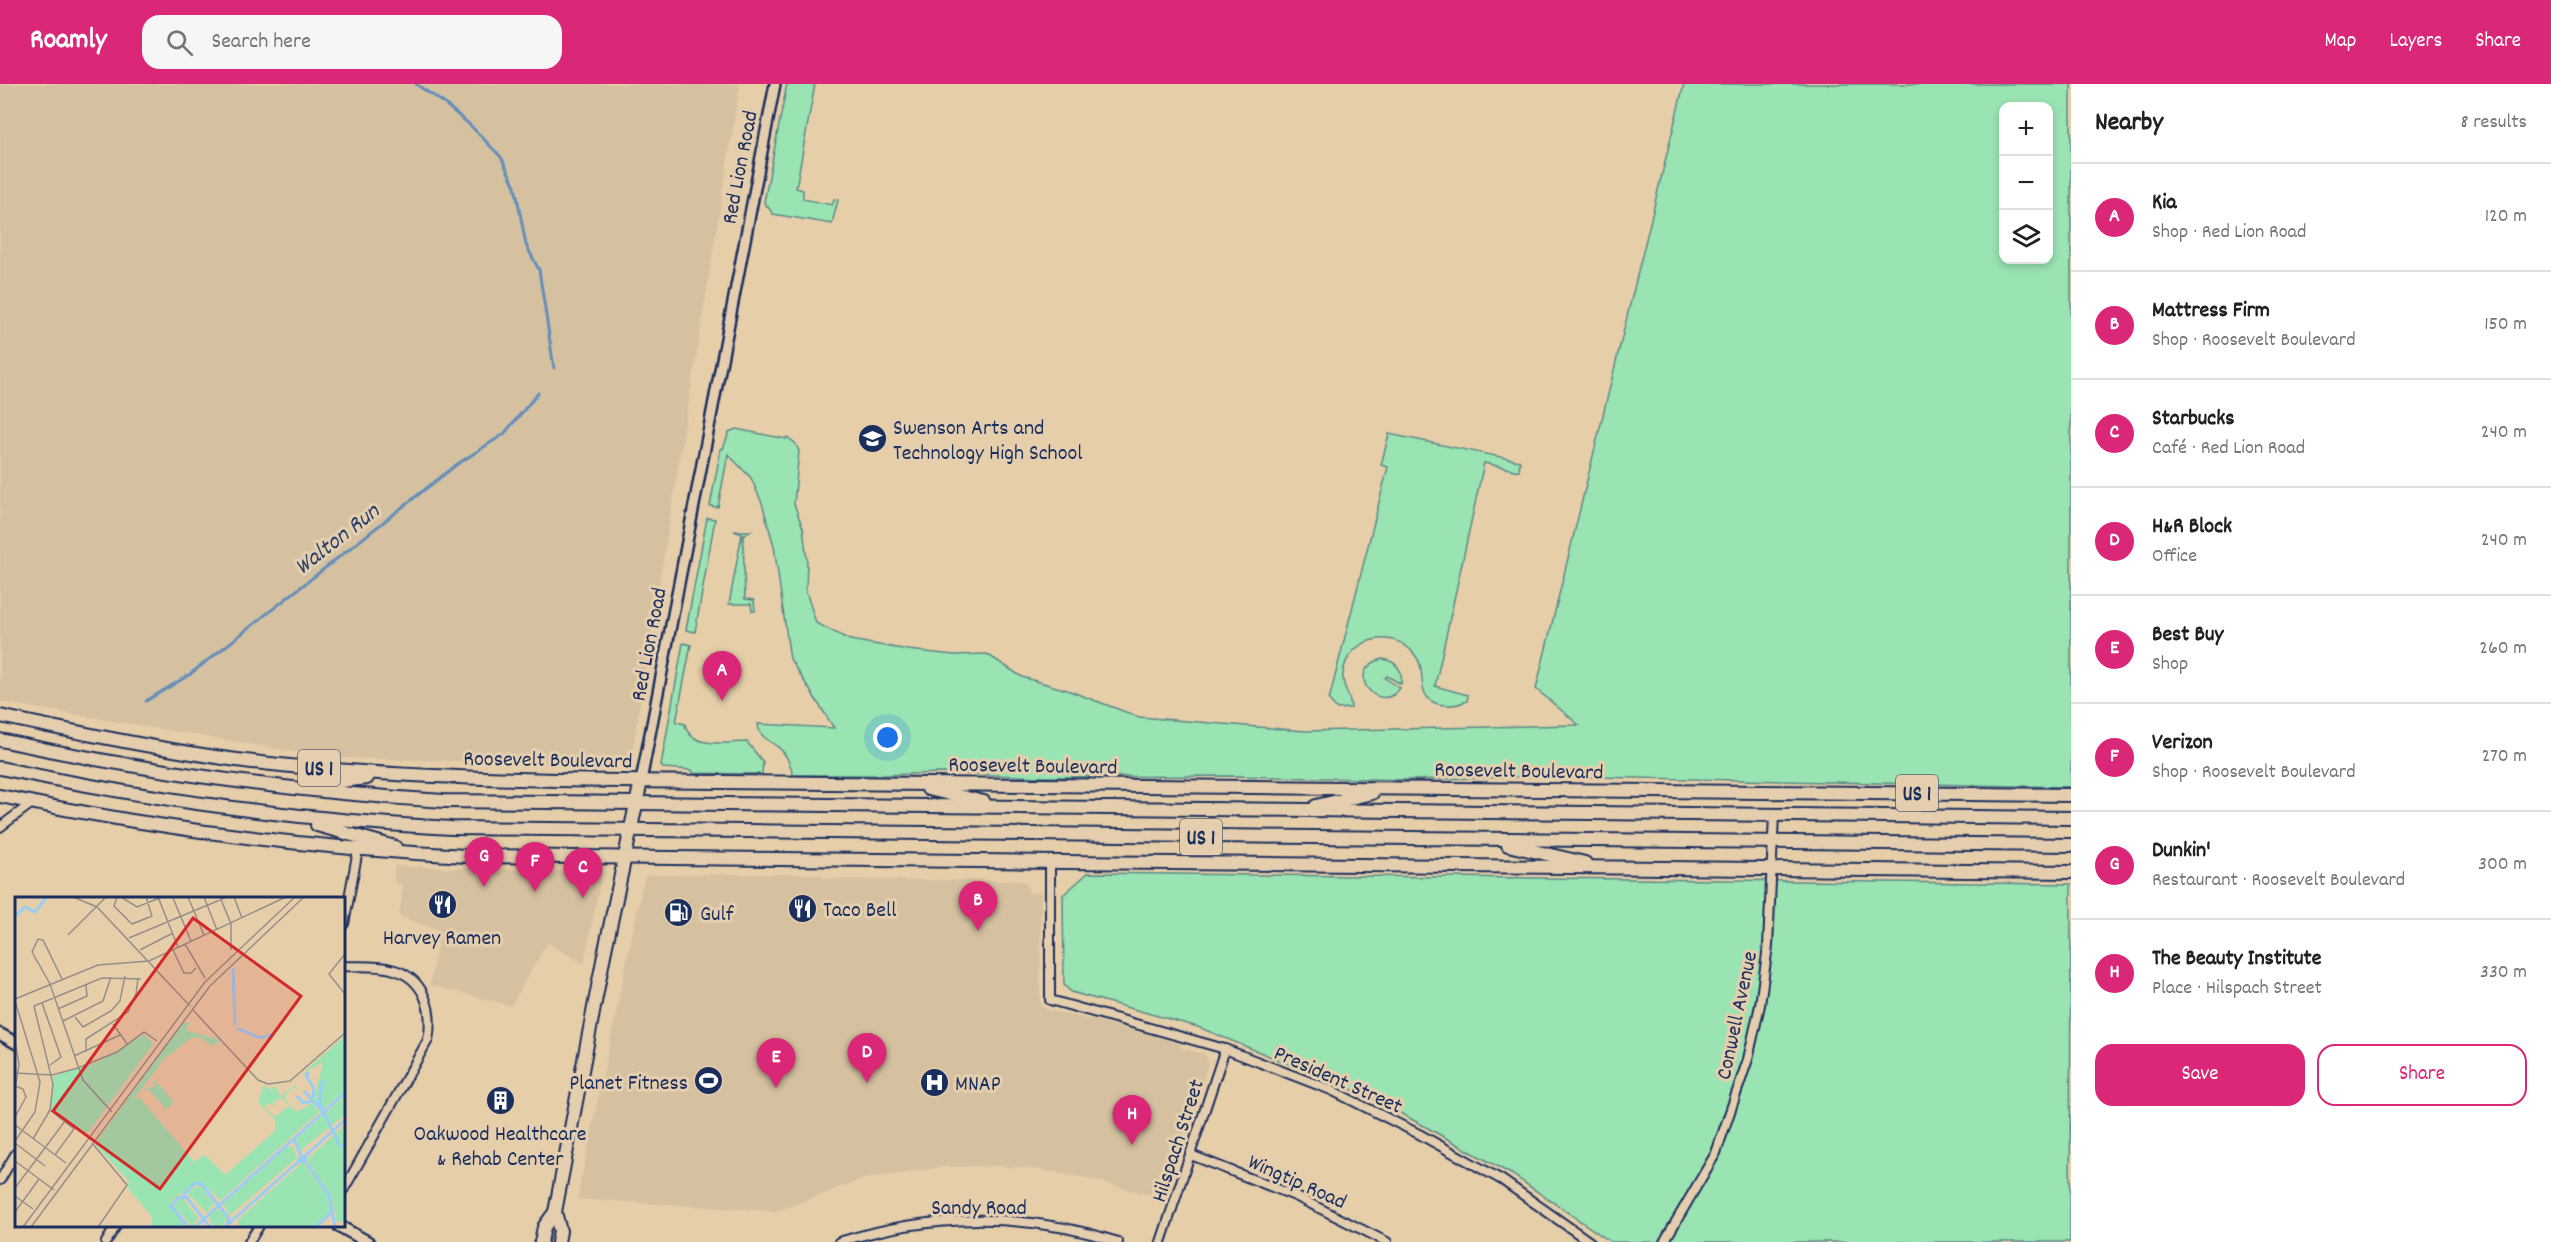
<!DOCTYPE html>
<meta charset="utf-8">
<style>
:root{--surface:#fff;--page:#f6f6f6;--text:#202124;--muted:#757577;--line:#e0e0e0;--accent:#db2777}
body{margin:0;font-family:Dekko,sans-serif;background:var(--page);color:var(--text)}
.controls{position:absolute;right:18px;top:18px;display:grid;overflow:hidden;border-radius:12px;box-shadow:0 3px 9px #0003}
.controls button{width:54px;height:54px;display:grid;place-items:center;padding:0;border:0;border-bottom:2px solid var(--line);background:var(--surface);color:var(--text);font:30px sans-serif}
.you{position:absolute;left:888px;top:654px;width:21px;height:21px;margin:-15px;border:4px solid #fff;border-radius:50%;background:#1a73e8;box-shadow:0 0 0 9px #1a73e833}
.badge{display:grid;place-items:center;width:39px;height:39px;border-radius:50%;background:var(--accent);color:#fff;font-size:20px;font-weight:700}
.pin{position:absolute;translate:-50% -50px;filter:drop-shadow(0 2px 3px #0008)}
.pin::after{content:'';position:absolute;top:32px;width:21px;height:18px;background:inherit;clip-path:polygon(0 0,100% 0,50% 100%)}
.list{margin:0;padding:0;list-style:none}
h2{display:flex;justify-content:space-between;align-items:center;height:78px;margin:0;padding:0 24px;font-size:26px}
h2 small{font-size:20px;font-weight:400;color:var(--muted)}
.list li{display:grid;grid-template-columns:39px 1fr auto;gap:18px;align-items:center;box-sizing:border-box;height:108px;padding:0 24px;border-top:2px solid var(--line)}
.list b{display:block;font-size:22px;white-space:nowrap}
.list p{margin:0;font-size:20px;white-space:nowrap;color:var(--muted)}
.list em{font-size:20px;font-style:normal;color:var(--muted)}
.actions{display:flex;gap:12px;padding:18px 24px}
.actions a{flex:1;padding:14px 0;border:2px solid var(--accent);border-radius:18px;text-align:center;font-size:21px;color:var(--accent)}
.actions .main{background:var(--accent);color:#fff}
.icon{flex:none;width:33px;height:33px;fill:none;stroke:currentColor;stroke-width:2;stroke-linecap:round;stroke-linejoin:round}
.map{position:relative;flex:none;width:2071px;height:1158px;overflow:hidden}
header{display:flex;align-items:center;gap:36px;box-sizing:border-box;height:84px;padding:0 30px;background:var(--accent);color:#fff}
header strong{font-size:28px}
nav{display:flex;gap:33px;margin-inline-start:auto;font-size:21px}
.search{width:420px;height:54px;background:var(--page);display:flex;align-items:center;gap:15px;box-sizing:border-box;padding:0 21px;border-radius:18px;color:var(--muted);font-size:22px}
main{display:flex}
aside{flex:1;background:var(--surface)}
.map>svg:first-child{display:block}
.built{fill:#d5c1a0}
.green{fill:#9ae3b3;stroke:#5a8988;stroke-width:1.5;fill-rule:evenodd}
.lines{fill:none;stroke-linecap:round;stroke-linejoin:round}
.stream{stroke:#668eb9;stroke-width:3}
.minor-casing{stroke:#1b2f5e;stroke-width:12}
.tertiary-casing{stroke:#1b2f5e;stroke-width:14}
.secondary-casing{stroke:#1b2f5e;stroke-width:15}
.primary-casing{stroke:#1b2f5e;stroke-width:16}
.trunk-casing{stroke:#1b2f5e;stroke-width:16}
.minor{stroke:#e5ceae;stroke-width:8}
.tertiary{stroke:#e5ceae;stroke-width:9}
.secondary{stroke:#e5ceae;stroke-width:10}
.primary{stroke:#e5ceae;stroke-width:12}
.trunk{stroke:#e5ceae;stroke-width:12}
.labels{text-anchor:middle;stroke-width:6;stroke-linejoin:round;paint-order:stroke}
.shield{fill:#e5ceae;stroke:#585f76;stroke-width:1.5}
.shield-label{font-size:21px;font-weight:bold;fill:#1b2f5e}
.street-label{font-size:22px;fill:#1b2f5e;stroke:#e5ceae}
.poi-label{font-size:22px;fill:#1b2f5e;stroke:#e5ceae;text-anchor:start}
.water-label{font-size:24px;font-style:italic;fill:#283f6d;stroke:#e5ceae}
.inset-river{fill:none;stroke:#98cef6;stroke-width:3}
.inset-road{fill:none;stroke:#958e8b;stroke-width:1.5}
.view{fill:#d62828;fill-opacity:0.15;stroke:#d62828;stroke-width:3}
.inset-edge{fill:none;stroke:#1b2f5e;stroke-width:3}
</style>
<header>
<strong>Roamly</strong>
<div class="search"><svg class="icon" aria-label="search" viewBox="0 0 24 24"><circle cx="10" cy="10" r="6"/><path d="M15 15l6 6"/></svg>Search here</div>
<nav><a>Map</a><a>Layers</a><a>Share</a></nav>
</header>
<main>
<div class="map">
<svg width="2071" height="1158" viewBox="0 0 2071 1158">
<rect width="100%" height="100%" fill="#e6cea9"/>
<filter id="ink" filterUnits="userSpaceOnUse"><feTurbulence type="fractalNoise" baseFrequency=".0167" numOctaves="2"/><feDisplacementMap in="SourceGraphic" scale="12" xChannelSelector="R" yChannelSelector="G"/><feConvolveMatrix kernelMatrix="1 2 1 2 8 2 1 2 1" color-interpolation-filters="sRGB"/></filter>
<g filter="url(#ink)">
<g class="built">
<polygon points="0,0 740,0 630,681 331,674 0,618"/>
<polygon points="394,782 602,789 584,880 547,859 511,922 430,901 440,847 399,832 403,801 394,798"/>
<polygon points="720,790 819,790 825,795 1022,797 1027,800 1029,809 1041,808 1040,921 1047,926 1124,943 1180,960 1183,965 1205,970 1207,974 1208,981 1162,1115 1091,1095 1030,1084 993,1082 945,1083 864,1095 776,1127 577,1115 644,794 646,791"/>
</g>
<g class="green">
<polygon points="787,0 815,0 796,104 803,106 803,115 832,121 834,115 838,116 832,140 773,130 764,118"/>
<path d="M1684,0H2071V703L1541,692L1412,696L1234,692L1044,693L940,689L884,691H793C791,683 788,674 783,668C774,657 759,656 758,640L834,644L790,575L774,462L762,419L751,394L728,370L718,423L710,422L721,364L723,365L729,348L736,345L786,355L787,353L795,359L799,367L794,420L803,444L807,477L806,507L816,539L850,556L908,566L954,571L987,570L1022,593L1067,606L1139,633L1305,647L1579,641L1536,605ZM2004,22H2048V176H2004Z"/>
<path d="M1389,350L1520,377L1519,387L1484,379L1435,602L1468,611L1467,617C1456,622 1437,624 1428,614C1418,603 1426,584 1415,571C1393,542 1348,554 1343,589C1341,602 1351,612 1351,624L1337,625L1329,616L1388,383L1381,381Z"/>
<polygon points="707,434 715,435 695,548 686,546"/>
<polygon points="734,447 751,447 743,452 745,515 754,516 755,527 752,527 751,520 729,520 742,450"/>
<path d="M683,559L691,561L676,638L685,640C690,666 728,658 747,658L763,678L762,690L693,689L692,686L663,684L661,681Z"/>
<path d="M1382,575C1397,577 1403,585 1401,600L1387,592L1385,594L1400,604C1380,633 1341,587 1382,575Z"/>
<polygon points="1088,789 2071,800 2070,1158 1611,1158 1513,1091 1375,1015 1198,943 1071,908 1064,901 1063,811"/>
</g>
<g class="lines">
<g class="stream">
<polyline points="416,0 445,20 470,41 501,73 515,102 526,161 539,186 554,284"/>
<polyline points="146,617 189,591 456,381 504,350 538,309"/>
</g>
<defs>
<g id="minor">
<polyline points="0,743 32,719"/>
<polyline points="1050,779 1050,916 1225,965 1331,1006 1419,1050 1502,1096 1590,1158"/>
<polyline points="344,840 358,766"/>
<path d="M344,882C359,883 376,881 391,885C424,893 434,925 428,956L344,1105"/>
<polyline points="1191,1071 1295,1112 1387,1158"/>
<polyline points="0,1096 16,1069"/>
<polyline points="106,1158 116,1142"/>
<polyline points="249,1158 259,1142"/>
<path d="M839,1158C930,1129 1027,1128 1118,1158"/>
<polyline points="1161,1158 1225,965"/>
<polyline points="1664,1158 1716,1069 1748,975 1760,921 1768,862 1774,731"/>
</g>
<polyline id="tertiary" points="641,697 775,0"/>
<g id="secondary">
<polyline points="0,950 16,959"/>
<polyline points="339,1142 368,1158"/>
</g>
<g id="primary">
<polyline points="555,1128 560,1147 558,1158"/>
<polyline points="541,1158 544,1143 555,1128 604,871 641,697"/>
</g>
<g id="trunk">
<path d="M0,632C79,649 157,665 237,676C364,692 491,695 619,697L2071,711"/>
<path d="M0,656C147,688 294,708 444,717L2071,734"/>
<path d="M0,684C149,716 299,736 451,744L2071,761"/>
<polyline points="307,701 367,694"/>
<polyline points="928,705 984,718"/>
<path d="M0,712C154,745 309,764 467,772L2071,788"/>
<polyline points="1316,722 1372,709"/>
<polyline points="317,741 395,763"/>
<polyline points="1508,761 1585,779"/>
</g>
</defs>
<use href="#minor" class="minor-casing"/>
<use href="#tertiary" class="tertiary-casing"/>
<use href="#secondary" class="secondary-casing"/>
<use href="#primary" class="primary-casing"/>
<use href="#trunk" class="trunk-casing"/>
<use href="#minor" class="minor"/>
<use href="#tertiary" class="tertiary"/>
<use href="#secondary" class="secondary"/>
<use href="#primary" class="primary"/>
<use href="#trunk" class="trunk"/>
</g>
</g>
<defs>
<symbol id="school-disc" viewBox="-11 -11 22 22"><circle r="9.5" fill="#1b2f5e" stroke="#e5ceae"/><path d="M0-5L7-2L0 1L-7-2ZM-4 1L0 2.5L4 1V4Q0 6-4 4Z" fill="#fff"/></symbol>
<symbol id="restaurant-disc" viewBox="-11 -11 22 22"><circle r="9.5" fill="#1b2f5e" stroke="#e5ceae"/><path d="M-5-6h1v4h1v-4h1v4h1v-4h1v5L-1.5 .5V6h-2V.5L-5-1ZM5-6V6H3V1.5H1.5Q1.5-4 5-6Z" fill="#fff"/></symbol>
<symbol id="fuel-disc" viewBox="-11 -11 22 22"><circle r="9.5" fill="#1b2f5e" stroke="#e5ceae"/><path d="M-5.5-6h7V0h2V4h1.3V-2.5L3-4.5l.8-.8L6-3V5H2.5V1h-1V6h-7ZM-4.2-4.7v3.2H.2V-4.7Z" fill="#fff"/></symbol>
<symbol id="stadium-disc" viewBox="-11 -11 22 22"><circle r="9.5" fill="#1b2f5e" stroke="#e5ceae"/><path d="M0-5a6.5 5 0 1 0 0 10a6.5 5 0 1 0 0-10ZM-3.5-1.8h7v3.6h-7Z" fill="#fff"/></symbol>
<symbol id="hospital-disc" viewBox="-11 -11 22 22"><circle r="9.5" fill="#1b2f5e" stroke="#e5ceae"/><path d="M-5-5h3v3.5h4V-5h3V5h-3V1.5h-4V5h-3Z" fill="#fff"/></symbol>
<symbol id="building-disc" viewBox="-11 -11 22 22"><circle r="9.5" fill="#1b2f5e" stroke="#e5ceae"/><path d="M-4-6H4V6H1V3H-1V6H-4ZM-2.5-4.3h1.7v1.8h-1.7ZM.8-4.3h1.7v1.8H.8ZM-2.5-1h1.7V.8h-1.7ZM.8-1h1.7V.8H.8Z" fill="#fff"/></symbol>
</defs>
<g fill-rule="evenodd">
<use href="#school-disc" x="856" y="338" width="33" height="33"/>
<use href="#restaurant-disc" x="426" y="804" width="33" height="33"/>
<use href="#restaurant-disc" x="786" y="808" width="33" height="33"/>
<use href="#fuel-disc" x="662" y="812" width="33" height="33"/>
<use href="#stadium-disc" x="692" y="980" width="33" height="33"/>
<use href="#hospital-disc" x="918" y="982" width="33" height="33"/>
<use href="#building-disc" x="484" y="1000" width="33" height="33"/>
</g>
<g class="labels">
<g class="shield">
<rect x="298" y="666" width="42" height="36" rx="4.5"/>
<rect x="1896" y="691" width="42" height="36" rx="4.5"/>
<rect x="1180" y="735" width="42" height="36" rx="4.5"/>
</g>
<g class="shield-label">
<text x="319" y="691">US 1</text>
<text x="1917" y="716">US 1</text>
<text x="1201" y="760">US 1</text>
</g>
<g class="street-label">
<text transform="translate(738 83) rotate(-79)" y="8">Red Lion Road</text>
<text transform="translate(647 560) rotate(-79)" y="8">Red Lion Road</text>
<text transform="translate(548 674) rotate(1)" y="8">Roosevelt Boulevard</text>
<text transform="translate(1033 680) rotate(1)" y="8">Roosevelt Boulevard</text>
<text transform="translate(1519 685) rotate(1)" y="8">Roosevelt Boulevard</text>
<text transform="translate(1735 931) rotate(-78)" y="8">Conwell Avenue</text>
<text transform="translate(1339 994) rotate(24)" y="8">President Street</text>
<text transform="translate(1176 1056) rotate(-72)" y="8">Hilspach Street</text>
<text transform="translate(1298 1096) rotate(24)" y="8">Wingtip Road</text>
<text x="979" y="1130">Sandy Road</text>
</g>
<g class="poi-label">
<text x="893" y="350">Swenson Arts and<tspan x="893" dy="25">Technology High School</tspan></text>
<text x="823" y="832">Taco Bell</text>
<text x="700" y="836">Gulf</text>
<text x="442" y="860" text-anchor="middle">Harvey Ramen</text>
<text x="688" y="1005" text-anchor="end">Planet Fitness</text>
<text x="955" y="1006">MNAP</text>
<text x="500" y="1056" text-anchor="middle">Oakwood Healthcare<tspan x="500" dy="25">&amp; Rehab Center</tspan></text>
</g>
<g class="water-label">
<text transform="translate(336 454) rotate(-38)" y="8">Walton Run</text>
</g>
</g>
<g transform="translate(15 813)">
<rect width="330" height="330" fill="#e6cea9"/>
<path d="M168,126H175L170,133L201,142L198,137L204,144L198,149L184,140L176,141L149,162L119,202L125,201L179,265L190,258L210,278L261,233L260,223L243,205L249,188L259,195L256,190H261L263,194L258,206L260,209L255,206L249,210L260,220L272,210L277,212L266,200L259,207L263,195L266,199L280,188L285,195L279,190L269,199L273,206L282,215L297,206L304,215L206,303L183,284L157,303L155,309L171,330H137V320L113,291L112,282L118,291L116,286L80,247ZM129,137L138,147L71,238L36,212L39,179L81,166ZM330,139V194L307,213L299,204L308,165L287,177ZM138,181L159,205L148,215L150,211L133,192L129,194L132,190H141ZM330,199V218L285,254L281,242ZM330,228V324L322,325L316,298L292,263ZM272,250H278L282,261L215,318L208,307ZM288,265L313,299L315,315L299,330H224L223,323ZM184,288L199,306L192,316L172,296ZM168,302L183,321L177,329L159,310L163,303ZM195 321a8 8 0 1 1 16 0a8 8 0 1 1-16 0Z" fill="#9ae3b3"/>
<path class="inset-river" d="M0,19L10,10L20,15L32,0M218,71L220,128M222,131L245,141L260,137M308,183L304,205L324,247L330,250M289,194L308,215M282,199L288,206L297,204L299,192L291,178L294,175M279,242L286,259L283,265L289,264M291,258L290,264L314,298L320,330M168,296L195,330M169,297L180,286L186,287L214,321L212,328M171,300L163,301L156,309L173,330M180,330L330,196M210,330L330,223M301,330L317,315"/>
<path class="inset-road" d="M58,0L82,10L175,109M102,0L99,9L117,27L137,19L131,0M106,0L122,10L147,0M143,0L163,50M173,0L189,38M189,0L202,33M205,0L216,27V53M219,0L227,21M158,1L176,44M53,38L91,0M114,41L212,0M170,47L190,81M125,53L158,36M158,53L169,76H176L181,71M330,57L314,77L330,97M47,82L28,43L23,42L17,55L35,87L68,183L97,215M0,102L83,68L134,64L271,0M0,104L25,185L20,215L0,244M27,106L46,160L35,168M43,112L72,99L71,88M178,113L243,183L253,187L275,184L330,136M60,120L68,130L96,114L105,104L110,79M48,124L88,104L96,80M98,127L113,148M0,143L4,168L0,191M71,155V142L113,115L121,97L123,81M59,159L105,138M0,176L37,178L63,171L102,155L129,135L142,144M0,189L8,192L11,200L0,220M35,213L59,232L40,258M0,228L51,266M18,242L35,213L38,187L19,109L87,81L126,82M0,246L30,269M77,246L112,288L83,330M0,264L39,293M0,291L50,224M0,299L18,312M0,315L24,282M8,330L190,85L280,0M16,330L195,89L289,0"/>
<path class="view" d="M178,21L286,99L145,292L38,214Z"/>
<rect width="330" height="330" class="inset-edge"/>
</g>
</svg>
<div class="controls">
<button>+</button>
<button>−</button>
<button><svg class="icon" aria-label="layers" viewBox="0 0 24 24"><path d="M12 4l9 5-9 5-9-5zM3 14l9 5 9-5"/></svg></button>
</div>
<div class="you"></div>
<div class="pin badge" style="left:722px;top:617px">A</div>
<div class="pin badge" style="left:978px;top:847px">B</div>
<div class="pin badge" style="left:583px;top:814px">C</div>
<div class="pin badge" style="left:867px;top:999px">D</div>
<div class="pin badge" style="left:776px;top:1004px">E</div>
<div class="pin badge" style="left:535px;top:808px">F</div>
<div class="pin badge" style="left:484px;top:803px">G</div>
<div class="pin badge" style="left:1132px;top:1061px">H</div>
</div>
<aside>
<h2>Nearby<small>8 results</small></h2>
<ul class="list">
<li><span class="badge">A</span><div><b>Kia</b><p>Shop · Red Lion Road</p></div><em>120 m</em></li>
<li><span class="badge">B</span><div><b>Mattress Firm</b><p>Shop · Roosevelt Boulevard</p></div><em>150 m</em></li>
<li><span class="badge">C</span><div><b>Starbucks</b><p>Café · Red Lion Road</p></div><em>240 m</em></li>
<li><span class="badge">D</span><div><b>H&amp;R Block</b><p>Office</p></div><em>240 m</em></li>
<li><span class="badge">E</span><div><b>Best Buy</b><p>Shop</p></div><em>260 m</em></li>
<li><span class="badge">F</span><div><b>Verizon</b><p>Shop · Roosevelt Boulevard</p></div><em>270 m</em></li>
<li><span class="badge">G</span><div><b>Dunkin'</b><p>Restaurant · Roosevelt Boulevard</p></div><em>300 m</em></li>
<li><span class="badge">H</span><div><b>The Beauty Institute</b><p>Place · Hilspach Street</p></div><em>330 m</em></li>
</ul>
<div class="actions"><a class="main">Save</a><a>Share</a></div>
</aside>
</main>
